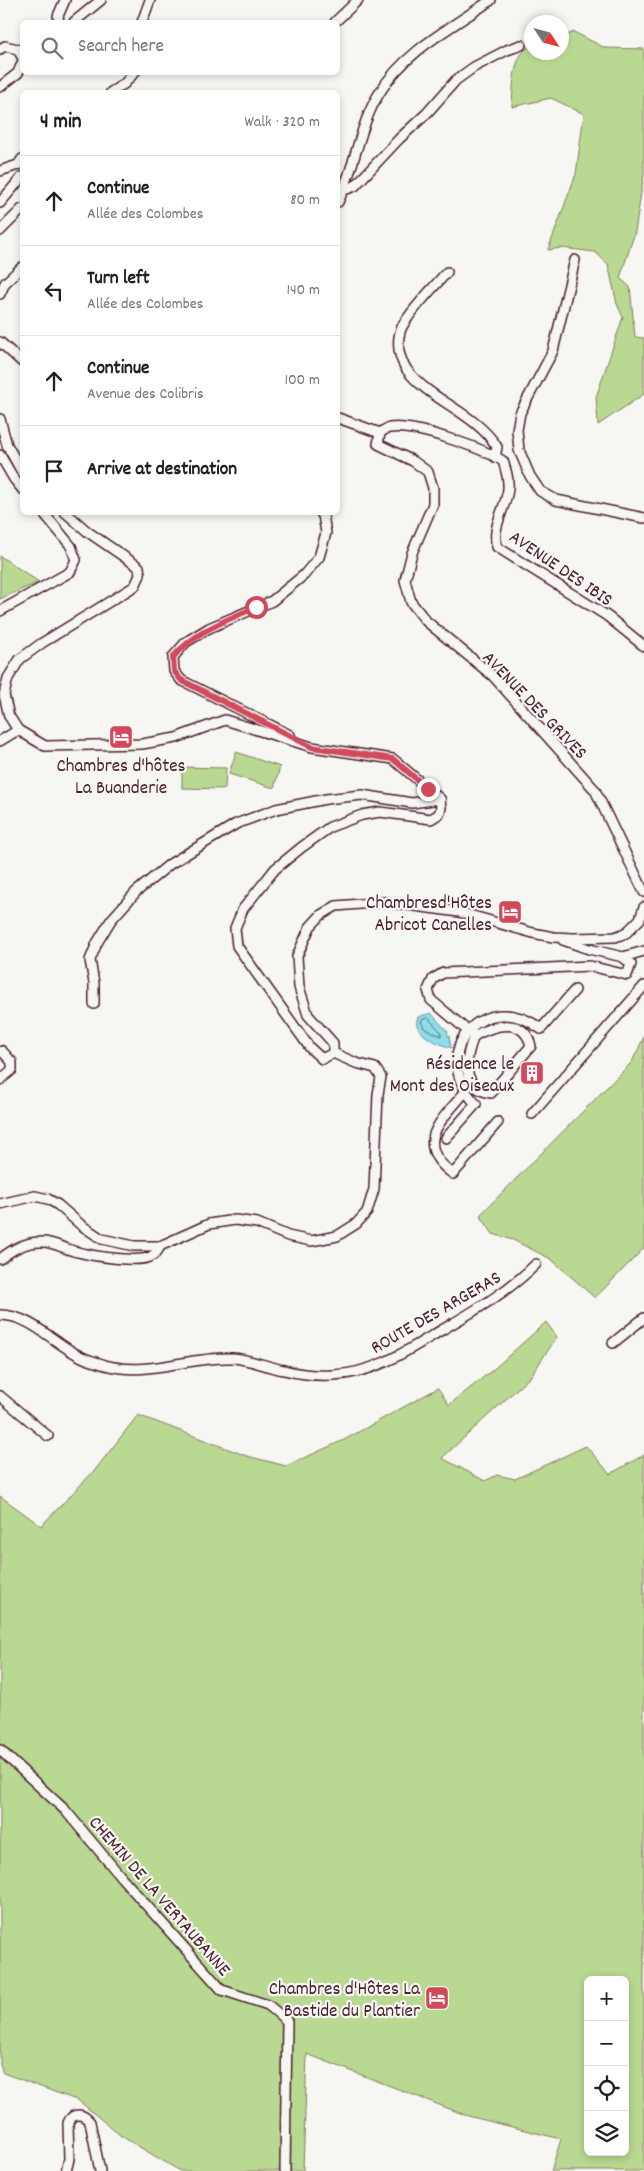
<!DOCTYPE html>
<meta charset="utf-8">
<style>
:root{--surface:#fff;--page:#f6f6f6;--text:#202124;--muted:#757577;--line:#e0e0e0}
body{margin:0;font-family:Dekko,sans-serif;background:var(--page);color:var(--text)}
.controls{position:absolute;right:15px;bottom:15px;display:grid;overflow:hidden;border-radius:8px;box-shadow:0 2px 8px #0003}
.controls button{width:45px;height:45px;display:grid;place-items:center;padding:0;border:0;border-bottom:1px solid var(--line);background:var(--surface);color:var(--text);font:25px sans-serif}
.compass{position:absolute;left:524px;top:15px;width:45px;height:45px;border-radius:50%;background:var(--surface);box-shadow:0 2px 8px #0003;rotate:126deg}
.stop{position:absolute;width:15px;height:15px;margin:-11px;border:4px solid #d1495b;border-radius:50%;background:#fff}
.stop.end{background:#d1495b;border-color:#fff;box-shadow:0 1px 5px #0008}
.list{margin:0;padding:0;list-style:none}
h2{display:flex;justify-content:space-between;align-items:center;height:65px;margin:0;padding:0 20px;font-size:21px}
h2 small{font-size:16px;font-weight:400;color:var(--muted)}
.list li{display:grid;grid-template-columns:32px 1fr auto;gap:15px;align-items:center;box-sizing:border-box;height:90px;padding:0 20px;border-top:1px solid var(--line)}
.list b{display:block;font-size:19px;white-space:nowrap}
.list p{margin:0;font-size:16px;white-space:nowrap;color:var(--muted)}
.list em{font-size:16px;font-style:normal;color:var(--muted)}
.icon{flex:none;width:28px;height:28px;fill:none;stroke:currentColor;stroke-width:2;stroke-linecap:round;stroke-linejoin:round}
.map{position:relative;flex:none;width:644px;height:2171px;overflow:hidden}
.search{position:absolute;background:var(--surface);box-shadow:0 2px 8px #0003;left:20px;top:20px;width:320px;height:55px;display:flex;align-items:center;gap:12px;box-sizing:border-box;padding:0 18px;border-radius:8px;color:var(--muted);font-size:19px}
.panel{position:absolute;background:var(--surface);box-shadow:0 2px 8px #0003;left:20px;top:90px;width:320px;height:425px;border-radius:8px}
.map>svg:first-child{display:block}
.green{fill:#b9d891;stroke:#827c5e;fill-rule:evenodd}
.water{fill:#8dddea;stroke:#72919e}
.lines{fill:none;stroke-linecap:round;stroke-linejoin:round}
.shore{stroke:#656b77;stroke-width:1}
.minor-casing{stroke:#4a1f2b;stroke-width:12}
.minor{stroke:#f6f6f2;stroke-width:9}
.route{stroke:#d1495b;stroke-width:6}
.labels{text-anchor:middle;stroke-width:4.5;stroke-linejoin:round;paint-order:stroke}
.street-label{font-size:19px;fill:#4a1f2b;stroke:#f6f6f2}
.poi-label{font-size:19px;fill:#4a1f2b;stroke:#f6f6f2;text-anchor:end}
</style>
<div class="map">
<svg width="644" height="2171" viewBox="0 0 644 2171">
<rect width="100%" height="100%" fill="#f6f6f2"/>
<filter id="ink" filterUnits="userSpaceOnUse"><feTurbulence type="fractalNoise" baseFrequency=".02" numOctaves="2"/><feDisplacementMap in="SourceGraphic" scale="10" xChannelSelector="R" yChannelSelector="G"/><feConvolveMatrix kernelMatrix="1 2 1 2 8 2 1 2 1" color-interpolation-filters="sRGB"/></filter>
<g filter="url(#ink)">
<g class="green">
<path d="M574,32L605,48L644,49V174L635,232L620,278L630,287L635,337L644,338V394L598,425L596,397L623,317L617,304L608,264L595,252L561,248L548,250L576,174L584,114L551,98L512,107C513,90 512,53 531,46L532,52H562V37Z"/>
<polygon points="0,556 39,582 0,599"/>
<polygon points="236,752 280,767 274,788 229,774"/>
<polygon points="182,767 226,768 225,789 182,788"/>
<polygon points="644,1037 644,1248 595,1298 551,1259 513,1240 493,1234 480,1215 632,1062"/>
<path d="M546,1322L557,1337L530,1377L442,1458L485,1481L497,1475L515,1479L586,1446L610,1474L644,1455V2171H551L561,2139L468,2116L307,2054L303,2171H180L121,2136L79,2101L3,2073L0,2065V1496L41,1526L95,1470L138,1415L247,1456L286,1466L344,1440L438,1388L449,1405L495,1368ZM588,1980H625V2152H588Z"/>
</g>
<path class="water" d="M431,1013L448,1032L447,1034L449,1036L451,1048C439,1044 410,1033 418,1017Z"/>
<g class="lines">
<polygon class="shore" points="428,1018 441,1032 441,1036 424,1028 421,1021"/>
<defs>
<g id="minor">
<polyline points="59,22 58,16 65,0"/>
<polyline points="74,22 101,0"/>
<polyline points="142,22 150,0"/>
<polyline points="335,22 358,0"/>
<polyline points="0,49 5,46 18,49 22,57"/>
<polyline points="0,87 18,73 22,63"/>
<polyline points="111,92 124,84 135,72"/>
<polyline points="0,171 18,165 22,159"/>
<polyline points="344,190 355,186 399,139 427,113 456,80 474,67 507,50 521,45"/>
<path d="M338,202C355,168 359,125 380,92C405,51 453,27 491,0"/>
<polyline points="0,203 22,177"/>
<polyline points="0,231 22,209"/>
<polyline points="575,260 553,351 520,413 517,430 519,450 530,476 540,491 556,500 644,518"/>
<path d="M447,272C435,286 408,313 401,329C396,343 399,358 407,370C429,400 476,413 497,447L495,457"/>
<polyline points="0,294 5,283 22,267"/>
<polyline points="0,342 22,362"/>
<polyline points="338,418 380,433"/>
<polyline points="0,419 7,445 22,472"/>
<polyline points="380,433 378,444 413,461 428,472 433,488 433,504 412,553 405,580 411,602 426,621 493,676 595,790 644,892"/>
<path d="M380,433C383,431 386,428 390,428C414,424 482,448 503,461C506,470 509,479 508,489C506,508 491,527 497,547L607,616L644,646"/>
<polyline points="0,455 14,479 22,489"/>
<polyline points="65,512 88,532 139,567 140,575 135,586 42,643 20,659 8,678 4,695 9,716 18,730 45,746 142,744 176,738 225,720 312,747 393,759 440,799"/>
<polyline points="0,611 70,572 76,560 71,546 43,512"/>
<polyline points="290,735 181,680 174,671 173,657 186,642 209,628 272,601 304,575 319,557 326,533 323,515 320,512"/>
<polyline points="0,741 18,730"/>
<polyline points="440,799 441,808 439,814 431,819 380,812 362,815 330,827 302,847 275,869 243,909 235,928 237,946 310,1048 322,1059 333,1053 333,1043 308,1015 299,987 297,956 310,927 321,915 336,906 385,902 459,912 533,933 553,937 573,938 615,937 626,933 640,919 644,907"/>
<polyline points="623,957 644,951"/>
<polyline points="94,1004 94,983 90,960 97,943 111,920 136,892 170,864 236,824 276,809 326,799 362,795 412,803 440,799"/>
<path d="M474,1036C494,1025 524,1016 531,1046L491,1093C460,1088 465,1058 474,1036L431,1000L428,990L433,979L443,973L590,966L627,975L631,964L623,957L589,949L563,940"/>
<polyline points="0,1052 2,1051 12,1062 12,1070 0,1080"/>
<path d="M465,1092C441,1121 412,1144 453,1174L498,1122"/>
<polyline points="532,1114 644,986"/>
<path d="M446,1138L476,1104C425,1050 486,986 541,1029L575,990"/>
<polyline points="0,1204 35,1196 48,1199 58,1205 81,1225 102,1239 134,1246 160,1246 209,1224 235,1220 257,1223 288,1236 311,1241 337,1236 356,1224 367,1212 374,1189 378,1094 381,1077 375,1068 356,1063 333,1053"/>
<path d="M0,1259C13,1249 25,1242 41,1242C53,1241 66,1250 78,1252C93,1256 137,1263 150,1257C155,1255 158,1251 160,1246"/>
<path d="M0,1315C31,1315 53,1343 80,1356C87,1360 96,1362 105,1365C148,1377 189,1356 232,1358C250,1359 267,1367 284,1370C299,1374 317,1376 333,1375C373,1374 407,1351 440,1331C474,1311 508,1292 536,1264"/>
<polyline points="613,1343 644,1318"/>
<polyline points="0,1396 48,1436"/>
<polyline points="0,1750 65,1810 122,1878 222,1990 268,2005 287,2021 285,2171"/>
<path d="M66,2171L69,2159L68,2123C72,2112 83,2113 90,2122L100,2171"/>
</g>
</defs>
<use href="#minor" class="minor-casing"/>
<use href="#minor" class="minor"/>
</g>
</g>
<g class="lines" filter="url(#ink)">
<path class="route" d="M256,607C224,621 197,631 173,657L174,671L181,680L312,747L393,759L428,789"/>
</g>
<defs>
<symbol id="hotel-square" viewBox="-11 -11 22 22"><rect x="-9" y="-9" width="18" height="18" rx="4" fill="#d1495b" stroke="#f6f6f2"/><path d="M-6-4.5h1.5V1H6V5H4.5V3h-9V5H-6ZM-4 0a1.8 1.8 0 1 1 3.6 0ZM.5 0V-2.5h3Q6-2.5 6 0Z" fill="#fff"/></symbol>
<symbol id="building-square" viewBox="-11 -11 22 22"><rect x="-9" y="-9" width="18" height="18" rx="4" fill="#d1495b" stroke="#f6f6f2"/><path d="M-4-6H4V6H1V3H-1V6H-4ZM-2.5-4.3h1.7v1.8h-1.7ZM.8-4.3h1.7v1.8H.8ZM-2.5-1h1.7V.8h-1.7ZM.8-1h1.7V.8H.8Z" fill="#fff"/></symbol>
</defs>
<g fill-rule="evenodd">
<use href="#hotel-square" x="107" y="723" width="28" height="28"/>
<use href="#hotel-square" x="496" y="898" width="28" height="28"/>
<use href="#building-square" x="518" y="1059" width="28" height="28"/>
<use href="#hotel-square" x="423" y="1984" width="28" height="28"/>
</g>
<g class="labels">
<g class="street-label">
<text transform="translate(562 567) rotate(34)" y="7">AVENUE DES IBIS</text>
<text transform="translate(536 704) rotate(46)" y="7">AVENUE DES GRIVES</text>
<text transform="translate(435 1311) rotate(-30)" y="7">ROUTE DES ARGERAS</text>
<text transform="translate(161 1895) rotate(49)" y="7">CHEMIN DE LA VERTAUBANNE</text>
</g>
<g class="poi-label">
<text x="121" y="771" text-anchor="middle">Chambres d'hôtes<tspan x="121" dy="22">La Buanderie</tspan></text>
<text x="492" y="908">Chambresd'Hôtes<tspan x="492" dy="22">Abricot Canelles</tspan></text>
<text x="514" y="1069">Résidence le<tspan x="514" dy="22">Mont des Oiseaux</tspan></text>
<text x="420" y="1994">Chambres d'Hôtes La<tspan x="420" dy="22">Bastide du Plantier</tspan></text>
</g>
</g>
</svg>
<div class="controls">
<button>+</button>
<button>−</button>
<button><svg class="icon" aria-label="locate" viewBox="0 0 24 24"><circle cx="12" cy="12" r="6"/><path d="M12 2v4M12 18v4M2 12h4M18 12h4"/></svg></button>
<button><svg class="icon" aria-label="layers" viewBox="0 0 24 24"><path d="M12 4l9 5-9 5-9-5zM3 14l9 5 9-5"/></svg></button>
</div>
<svg class="compass" viewBox="-18 -18 36 36"><path d="M0-13l5 13h-10z" fill="#e53935"/><path d="M0 13l5-13h-10z" fill="#757577"/></svg>
<div class="stop" style="left:256px;top:607px"></div>
<div class="stop end" style="left:428px;top:789px"></div>
<div class="search"><svg class="icon" aria-label="search" viewBox="0 0 24 24"><circle cx="10" cy="10" r="6"/><path d="M15 15l6 6"/></svg>Search here</div>
<section class="panel">
<h2>4 min<small>Walk · 320 m</small></h2>
<ul class="list">
<li><svg class="icon" aria-label="ahead" viewBox="0 0 24 24"><path d="M12 20V5M6 11l6-6 6 6"/></svg><div><b>Continue</b><p>Allée des Colombes</p></div><em>80 m</em></li>
<li><svg class="icon" aria-label="left" viewBox="0 0 24 24"><path d="M17 20v-9H6M10 6l-5 5 5 5"/></svg><div><b>Turn left</b><p>Allée des Colombes</p></div><em>140 m</em></li>
<li><svg class="icon" aria-label="ahead" viewBox="0 0 24 24"><path d="M12 20V5M6 11l6-6 6 6"/></svg><div><b>Continue</b><p>Avenue des Colibris</p></div><em>100 m</em></li>
<li><svg class="icon" aria-label="arrive" viewBox="0 0 24 24"><path d="M6 21V4h12l-3 4 3 4H6"/></svg><div><b>Arrive at destination</b></div></li>
</ul>
</section>
</div>
